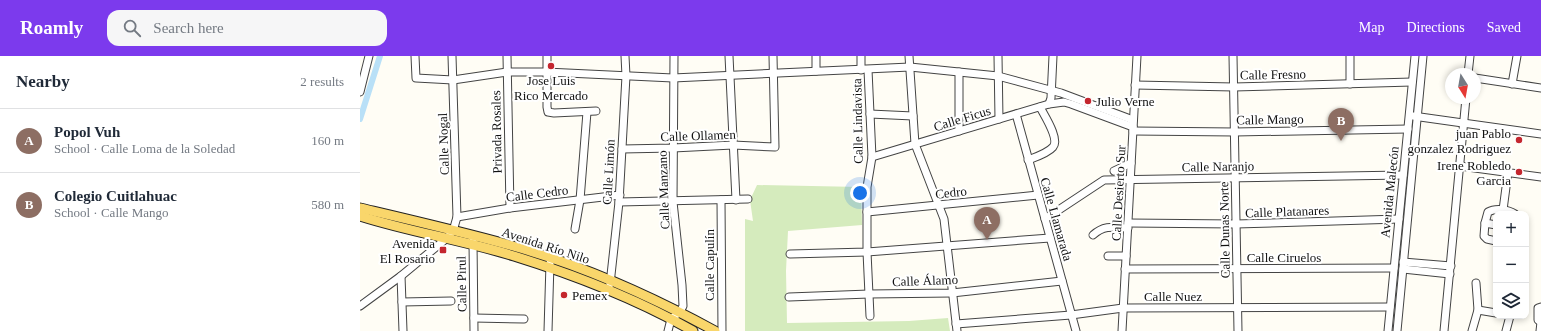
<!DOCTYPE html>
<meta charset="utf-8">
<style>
:root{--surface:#fff;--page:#f6f6f7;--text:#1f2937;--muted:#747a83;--line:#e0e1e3;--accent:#7c3aed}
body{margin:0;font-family:"Times New Roman",serif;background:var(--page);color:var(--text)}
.controls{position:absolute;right:12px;bottom:12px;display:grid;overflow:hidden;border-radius:8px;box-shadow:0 2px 6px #0003}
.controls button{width:36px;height:36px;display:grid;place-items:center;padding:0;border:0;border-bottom:1px solid var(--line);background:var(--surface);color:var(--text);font:20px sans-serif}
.compass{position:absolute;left:1085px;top:12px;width:36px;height:36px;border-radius:50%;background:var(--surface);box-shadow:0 2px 6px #0003;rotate:169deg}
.you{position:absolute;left:500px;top:137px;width:14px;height:14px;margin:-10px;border:3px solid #fff;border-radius:50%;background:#1a73e8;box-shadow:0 0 0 6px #1a73e833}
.badge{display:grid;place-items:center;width:26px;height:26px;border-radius:50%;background:var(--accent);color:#fff;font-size:13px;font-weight:700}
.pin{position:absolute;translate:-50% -33px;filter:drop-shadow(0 1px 2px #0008)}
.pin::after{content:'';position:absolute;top:21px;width:14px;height:12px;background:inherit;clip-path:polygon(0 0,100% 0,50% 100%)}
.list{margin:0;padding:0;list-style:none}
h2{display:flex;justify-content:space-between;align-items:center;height:52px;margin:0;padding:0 16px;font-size:17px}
h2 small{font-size:13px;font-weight:400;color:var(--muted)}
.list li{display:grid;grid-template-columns:26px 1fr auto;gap:12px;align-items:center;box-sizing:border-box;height:64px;padding:0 16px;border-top:1px solid var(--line)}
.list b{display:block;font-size:15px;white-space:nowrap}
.list p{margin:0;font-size:13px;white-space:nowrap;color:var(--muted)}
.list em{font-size:13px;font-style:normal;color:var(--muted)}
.icon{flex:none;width:22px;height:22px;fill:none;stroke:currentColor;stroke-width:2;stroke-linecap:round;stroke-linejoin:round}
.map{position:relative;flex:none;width:1181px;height:275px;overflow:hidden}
header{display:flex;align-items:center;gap:24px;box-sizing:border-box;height:56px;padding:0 20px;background:var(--accent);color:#fff}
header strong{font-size:19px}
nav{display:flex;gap:22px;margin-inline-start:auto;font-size:14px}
.search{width:280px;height:36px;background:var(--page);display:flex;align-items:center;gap:10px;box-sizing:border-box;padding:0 14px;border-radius:12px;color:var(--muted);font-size:15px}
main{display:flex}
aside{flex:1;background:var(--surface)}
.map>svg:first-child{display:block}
.green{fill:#d5ebbd}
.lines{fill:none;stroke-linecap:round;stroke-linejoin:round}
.canal{stroke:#b9e0f7;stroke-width:6}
.minor-casing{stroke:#444;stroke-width:9}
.major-casing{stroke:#222;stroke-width:11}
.minor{stroke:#fff;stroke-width:7}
.major{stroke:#f9d66b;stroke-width:9}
.poi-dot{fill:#c4262e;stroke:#fff;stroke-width:1.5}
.labels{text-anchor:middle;stroke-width:4;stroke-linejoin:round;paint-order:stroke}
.street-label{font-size:13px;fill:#111;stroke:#fff}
.poi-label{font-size:13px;fill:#111;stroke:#fff;text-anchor:end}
</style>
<header>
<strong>Roamly</strong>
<div class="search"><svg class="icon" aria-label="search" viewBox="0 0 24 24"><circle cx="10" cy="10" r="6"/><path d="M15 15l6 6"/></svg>Search here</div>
<nav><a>Map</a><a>Directions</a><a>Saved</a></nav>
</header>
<main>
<aside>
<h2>Nearby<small>2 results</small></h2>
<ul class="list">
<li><span class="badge" style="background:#8d6e63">A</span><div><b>Popol Vuh</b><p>School · Calle Loma de la Soledad</p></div><em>160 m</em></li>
<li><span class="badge" style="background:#8d6e63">B</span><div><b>Colegio Cuitlahuac</b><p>School · Calle Mango</p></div><em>580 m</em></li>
</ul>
</aside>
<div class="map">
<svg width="1181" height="275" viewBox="0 0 1181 275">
<rect width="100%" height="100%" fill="#fffdf5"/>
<polygon class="green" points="397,129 501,131 502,169 428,175 426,215 427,267 549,265 588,262 590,275 385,275 385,163 393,165 390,144"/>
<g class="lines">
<polyline class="canal" points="0,63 20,0"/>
<defs>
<g id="minor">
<polyline points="55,0 56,22 93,24 147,16 186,16 313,22 550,11 638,20 701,37 773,64"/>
<polyline points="147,0 150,152"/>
<polyline points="187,0 187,51 188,56 194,57 236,55"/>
<polyline points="369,0 376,144"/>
<polyline points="456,0 456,15"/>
<polyline points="501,0 501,14"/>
<polyline points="549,0 555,88 584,163 597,275"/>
<polyline points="638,0 639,63"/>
<polyline points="873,0 878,275"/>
<polyline points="990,0 990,28"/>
<polyline points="508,14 512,101 507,131 507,196 510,260"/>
<polyline points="599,16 599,75"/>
<polyline points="1108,18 1110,0"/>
<polyline points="1115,22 1181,32"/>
<polyline points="1152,28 1157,0"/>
<polyline points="775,29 874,31 1052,26"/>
<polyline points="0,36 9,0"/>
<polyline points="689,48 691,42 693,0"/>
<polyline points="510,58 553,60"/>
<polyline points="656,58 716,275"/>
<polyline points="1053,60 1181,78"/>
<polyline points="773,75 875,76 1048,73"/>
<polyline points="262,93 313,92 373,89 415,91 413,0"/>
<polyline points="512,101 689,48 704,46 711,48 773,71"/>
<path d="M668,104C676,101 688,97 693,91C700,83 684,59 680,51"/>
<polyline points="1100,110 1181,121"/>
<polyline points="754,115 771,107"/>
<polyline points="361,144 362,275"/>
<polyline points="259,146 388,143"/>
<polyline points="1143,154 1148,116"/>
<polyline points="507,156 678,139"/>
<polyline points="97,161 150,152 260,139"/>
<polyline points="685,163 744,124 1043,119"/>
<polyline points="768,167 876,168 1039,163"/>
<polyline points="1125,167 1136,169"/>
<polyline points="215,173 220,144 227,56"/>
<path d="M733,179C744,169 753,171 768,172"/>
<polyline points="113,185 114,275"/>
<path d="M1136,185L1127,183L1124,180L1125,167L1128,156C1135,152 1148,153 1155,158"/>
<polyline points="430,198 507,196 690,182"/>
<polyline points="748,200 766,200"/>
<polyline points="1043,206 1091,210"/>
<polyline points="765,213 1034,212"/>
<polyline points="1043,213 1090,218"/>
<polyline points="41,220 43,275"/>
<polyline points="250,228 259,146 266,20 265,0"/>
<polyline points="429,241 509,238 592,237 702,225"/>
<polyline points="42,246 91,245"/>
<polyline points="0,250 41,220 87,182 93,175 97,161 92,0"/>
<polyline points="1181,251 1178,252 1178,264 1181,266"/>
<polyline points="1118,254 1136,257"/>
<polyline points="114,262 164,263"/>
<polyline points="596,268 711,259 763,252 1030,251"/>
<polyline points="188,275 190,207"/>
<polyline points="308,275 311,263 320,256 323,250 322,229 313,146 314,0"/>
<polyline points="762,275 777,0"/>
<polyline points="1028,275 1055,0"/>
<polyline points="1037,275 1063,0"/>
<polyline points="1084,275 1106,42"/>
<polyline points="1112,275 1118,254 1116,227"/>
<polyline points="1146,275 1150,260"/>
<polyline points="1180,275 1181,266"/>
</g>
<g id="major">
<path d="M0,152C51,164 103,176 153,190C224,210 291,240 355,275"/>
<path d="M0,160C50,176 103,184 154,200C215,219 277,243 333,275"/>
</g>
</defs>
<use href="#minor" class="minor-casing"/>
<use href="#major" class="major-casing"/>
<use href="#minor" class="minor"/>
<use href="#major" class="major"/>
</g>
<g class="poi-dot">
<circle cx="191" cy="10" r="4"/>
<circle cx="728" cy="45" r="4"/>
<circle cx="1159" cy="84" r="4"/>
<circle cx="1159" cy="116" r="4"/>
<rect x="79" y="190" width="8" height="8" rx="2"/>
<circle cx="204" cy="239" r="4"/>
</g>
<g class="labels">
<g class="street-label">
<text transform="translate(913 18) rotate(-1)" y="5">Calle Fresno</text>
<text transform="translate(602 62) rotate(-17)" y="5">Calle Ficus</text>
<text transform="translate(910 63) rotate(-1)" y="5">Calle Mango</text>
<text transform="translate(497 65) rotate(-91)" y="5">Calle Lindavista</text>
<text transform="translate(136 76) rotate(-91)" y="5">Privada Rosales</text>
<text transform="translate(338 79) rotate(-2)" y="5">Calle Ollamen</text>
<text transform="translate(83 88) rotate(-92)" y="5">Calle Nogal</text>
<text transform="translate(858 110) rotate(-1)" y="5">Calle Naranjo</text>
<text transform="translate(248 116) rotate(-87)" y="5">Calle Limón</text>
<text transform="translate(303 134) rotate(-92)" y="5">Calle Manzano</text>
<text transform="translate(591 136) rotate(-6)" y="5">Cedro</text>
<text transform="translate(1029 136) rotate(-84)" y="5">Avenida Malecón</text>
<text transform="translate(177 137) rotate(-7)" y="5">Calle Cedro</text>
<text transform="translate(758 137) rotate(-87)" y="5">Calle Desierto Sur</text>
<text transform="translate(927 155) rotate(-2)" y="5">Calle Platanares</text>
<text transform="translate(697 163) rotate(74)" y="5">Calle Llamarada</text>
<text transform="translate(864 174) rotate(-91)" y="5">Calle Dunas Norte</text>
<text transform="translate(186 189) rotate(18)" y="5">Avenida Río Nilo</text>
<text x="924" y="206">Calle Ciruelos</text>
<text transform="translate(349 209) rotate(-90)" y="5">Calle Capulín</text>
<text transform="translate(565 224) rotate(-2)" y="5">Calle Álamo</text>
<text transform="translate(101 228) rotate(-91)" y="5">Calle Pirul</text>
<text x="813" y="245">Calle Nuez</text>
</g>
<g class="poi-label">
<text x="191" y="29" text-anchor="middle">Jose Luis<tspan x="191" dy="15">Rico Mercado</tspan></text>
<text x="736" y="50" text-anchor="start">Julio Verne</text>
<text x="1151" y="82">juan Pablo<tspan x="1151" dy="15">gonzalez Rodriguez</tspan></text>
<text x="1151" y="114">Irene Robledo<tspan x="1151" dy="15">Garcia</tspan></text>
<text x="75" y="192">Avenida<tspan x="75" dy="15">El Rosario</tspan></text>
<text x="212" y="244" text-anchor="start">Pemex</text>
</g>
</g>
</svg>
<div class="controls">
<button>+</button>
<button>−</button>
<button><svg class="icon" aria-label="layers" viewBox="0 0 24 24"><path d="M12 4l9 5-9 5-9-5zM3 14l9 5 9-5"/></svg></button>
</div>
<svg class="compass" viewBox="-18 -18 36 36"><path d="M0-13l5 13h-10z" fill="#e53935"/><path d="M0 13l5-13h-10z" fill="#747a83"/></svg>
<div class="you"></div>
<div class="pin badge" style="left:627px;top:184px;background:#8d6e63">A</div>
<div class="pin badge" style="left:981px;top:85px;background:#8d6e63">B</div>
</div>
</main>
